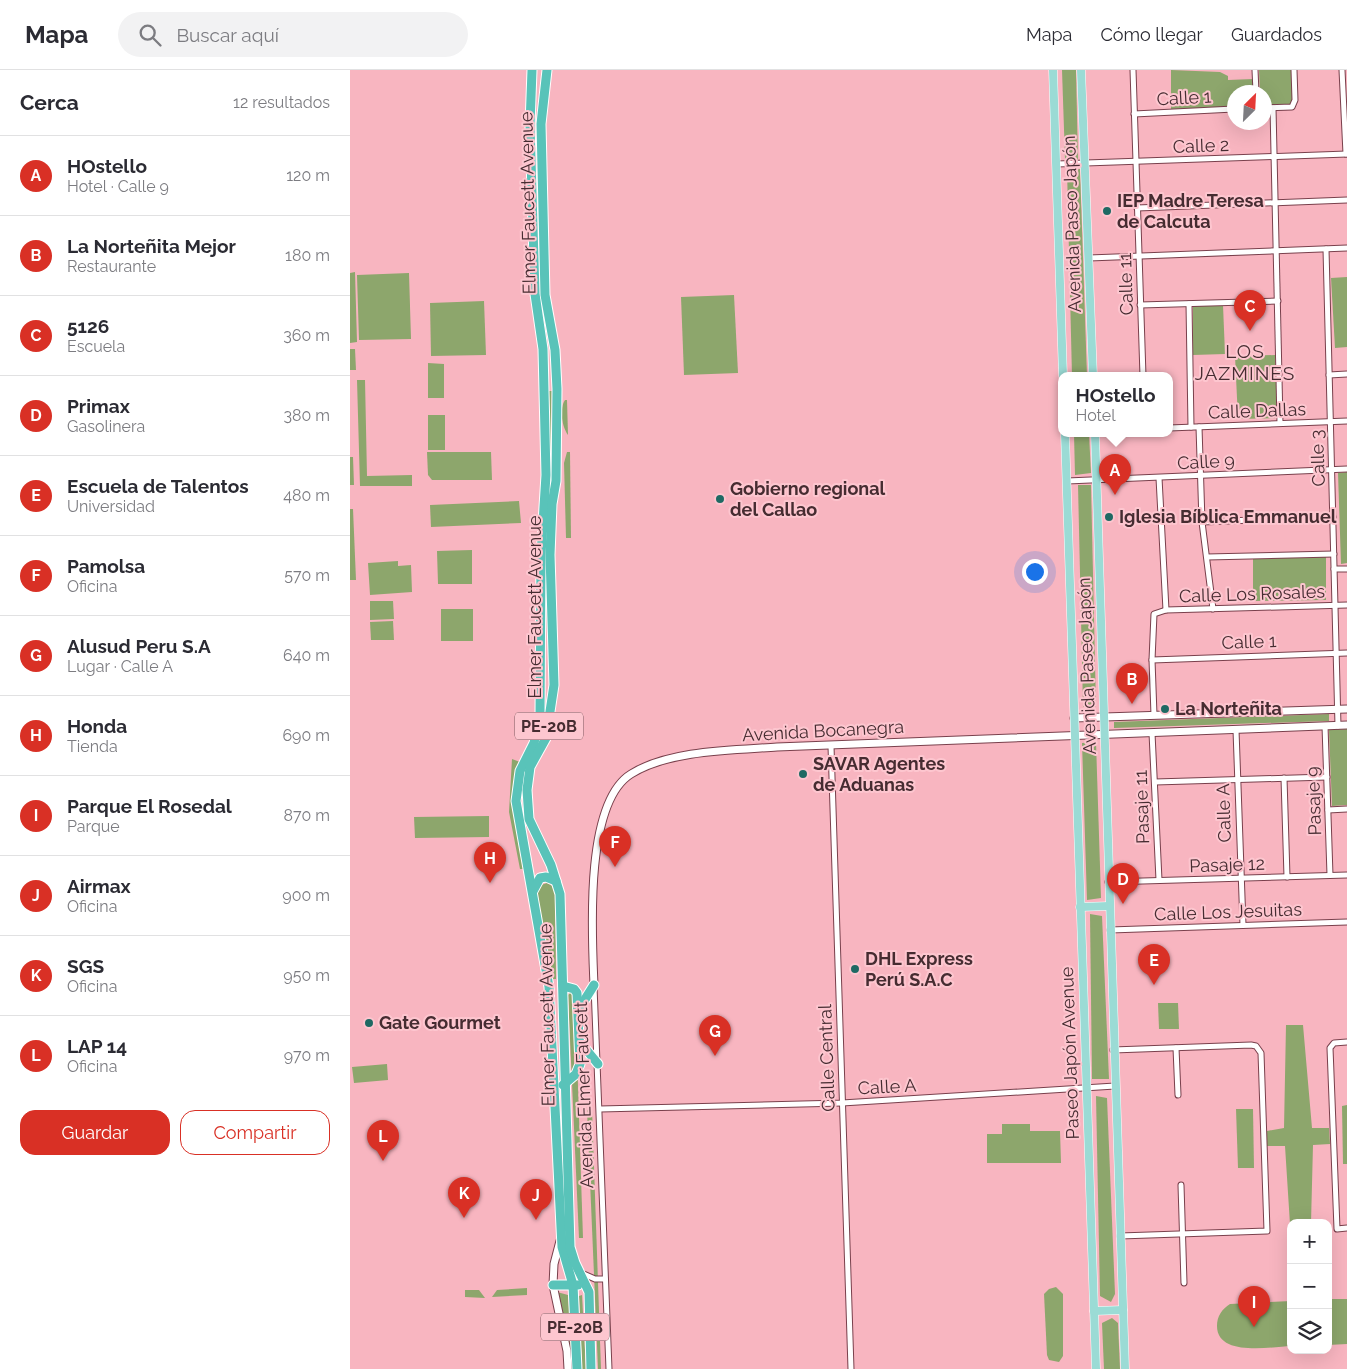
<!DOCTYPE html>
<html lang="es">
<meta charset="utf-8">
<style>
:root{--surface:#fff;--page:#f2f2f3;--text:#2b2b33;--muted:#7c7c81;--line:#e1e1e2;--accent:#d93025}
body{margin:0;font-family:Raleway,sans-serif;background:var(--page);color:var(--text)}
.controls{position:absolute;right:15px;bottom:15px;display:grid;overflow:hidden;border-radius:10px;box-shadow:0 5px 20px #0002}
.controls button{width:45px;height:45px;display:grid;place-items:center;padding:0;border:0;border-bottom:1px solid var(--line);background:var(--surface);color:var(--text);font:25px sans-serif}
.compass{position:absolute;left:877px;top:15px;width:45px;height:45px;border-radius:50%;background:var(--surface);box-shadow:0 5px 20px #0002;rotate:24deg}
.you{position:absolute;left:684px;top:501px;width:18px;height:18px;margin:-12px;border:4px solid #fff;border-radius:50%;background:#1a73e8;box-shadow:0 0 0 8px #1a73e833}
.badge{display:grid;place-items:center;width:32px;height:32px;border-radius:50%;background:var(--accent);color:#fff;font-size:16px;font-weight:700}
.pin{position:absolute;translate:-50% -41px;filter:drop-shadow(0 1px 2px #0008)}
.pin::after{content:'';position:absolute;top:26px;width:18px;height:15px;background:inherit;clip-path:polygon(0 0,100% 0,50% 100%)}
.popup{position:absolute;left:708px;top:302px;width:115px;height:65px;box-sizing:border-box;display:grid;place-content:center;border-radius:10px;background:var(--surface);filter:drop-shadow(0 1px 4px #0005);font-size:16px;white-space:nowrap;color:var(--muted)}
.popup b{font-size:19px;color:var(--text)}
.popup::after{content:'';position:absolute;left:50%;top:100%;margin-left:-10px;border:10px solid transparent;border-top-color:var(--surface)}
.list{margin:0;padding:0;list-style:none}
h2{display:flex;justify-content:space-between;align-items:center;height:65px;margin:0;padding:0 20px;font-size:21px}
h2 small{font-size:16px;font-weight:400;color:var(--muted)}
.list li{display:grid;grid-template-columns:32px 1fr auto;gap:15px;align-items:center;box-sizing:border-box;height:80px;padding:0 20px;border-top:1px solid var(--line)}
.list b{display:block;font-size:19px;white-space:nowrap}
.list p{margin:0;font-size:16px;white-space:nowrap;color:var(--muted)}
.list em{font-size:16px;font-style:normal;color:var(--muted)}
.actions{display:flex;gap:10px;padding:15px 20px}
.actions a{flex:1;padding:11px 0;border:1px solid var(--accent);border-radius:15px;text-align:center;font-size:18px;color:var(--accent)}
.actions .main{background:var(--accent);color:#fff}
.icon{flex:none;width:28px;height:28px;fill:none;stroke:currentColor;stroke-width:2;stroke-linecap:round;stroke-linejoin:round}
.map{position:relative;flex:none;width:997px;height:1299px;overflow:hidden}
header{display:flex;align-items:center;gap:30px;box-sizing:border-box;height:70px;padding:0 25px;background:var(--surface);border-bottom:1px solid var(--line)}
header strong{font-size:24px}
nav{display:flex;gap:28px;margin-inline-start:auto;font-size:18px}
.search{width:350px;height:45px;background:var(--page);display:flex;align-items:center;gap:12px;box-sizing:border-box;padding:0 18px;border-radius:28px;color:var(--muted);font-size:19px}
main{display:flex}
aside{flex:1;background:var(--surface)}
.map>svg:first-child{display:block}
.green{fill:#8da66c}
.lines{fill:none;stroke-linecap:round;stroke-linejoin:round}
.street-casing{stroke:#79404c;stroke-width:7}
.secondary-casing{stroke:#79404c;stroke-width:9}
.primary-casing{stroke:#fff;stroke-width:9}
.highway-casing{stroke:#fff;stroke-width:11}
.street{stroke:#fff;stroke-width:5}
.secondary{stroke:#fff;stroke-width:7}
.primary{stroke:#9bdbd5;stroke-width:8}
.highway{stroke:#59c3b9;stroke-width:9}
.poi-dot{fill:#1f6963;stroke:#fdc6cf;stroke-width:2}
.labels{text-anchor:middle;stroke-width:4;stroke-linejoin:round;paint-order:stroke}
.shield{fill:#fdc6cf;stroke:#7d5a60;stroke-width:1}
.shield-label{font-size:16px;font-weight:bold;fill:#462c31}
.street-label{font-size:18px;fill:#462c31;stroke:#fdc6cf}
.poi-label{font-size:18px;font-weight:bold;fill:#462c31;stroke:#fdc6cf;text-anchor:start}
.neighbourhood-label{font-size:19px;letter-spacing:1px;fill:#462c31;stroke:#fdc6cf}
</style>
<header>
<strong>Mapa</strong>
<div class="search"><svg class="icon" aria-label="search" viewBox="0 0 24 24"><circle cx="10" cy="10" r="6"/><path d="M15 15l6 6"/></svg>Buscar aquí</div>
<nav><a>Mapa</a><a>Cómo llegar</a><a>Guardados</a></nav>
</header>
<main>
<aside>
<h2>Cerca<small>12 resultados</small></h2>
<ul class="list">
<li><span class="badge">A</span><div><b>HOstello</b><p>Hotel · Calle 9</p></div><em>120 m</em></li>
<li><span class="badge">B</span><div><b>La Norteñita Mejor</b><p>Restaurante</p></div><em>180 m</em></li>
<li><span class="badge">C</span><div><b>5126</b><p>Escuela</p></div><em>360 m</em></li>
<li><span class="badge">D</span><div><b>Primax</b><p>Gasolinera</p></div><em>380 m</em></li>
<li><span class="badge">E</span><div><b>Escuela de Talentos</b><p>Universidad</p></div><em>480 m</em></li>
<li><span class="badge">F</span><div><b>Pamolsa</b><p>Oficina</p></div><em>570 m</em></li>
<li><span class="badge">G</span><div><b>Alusud Peru S.A</b><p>Lugar · Calle A</p></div><em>640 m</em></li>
<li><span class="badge">H</span><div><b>Honda</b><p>Tienda</p></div><em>690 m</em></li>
<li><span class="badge">I</span><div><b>Parque El Rosedal</b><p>Parque</p></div><em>870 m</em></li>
<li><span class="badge">J</span><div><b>Airmax</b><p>Oficina</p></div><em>900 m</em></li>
<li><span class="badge">K</span><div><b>SGS</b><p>Oficina</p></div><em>950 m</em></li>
<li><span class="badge">L</span><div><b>LAP 14</b><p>Oficina</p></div><em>970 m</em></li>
</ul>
<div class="actions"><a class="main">Guardar</a><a>Compartir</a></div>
</aside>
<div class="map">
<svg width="997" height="1299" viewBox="0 0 997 1299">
<rect width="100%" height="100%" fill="#f8b5c0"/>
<g class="green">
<polygon points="712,0 726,0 728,91 715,89"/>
<polygon points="821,0 870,2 878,6 878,10 903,9 904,22 884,22 884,37 821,39"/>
<polygon points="909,0 942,0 944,30 940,35 915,37 914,22 910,22"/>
<polygon points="717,99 730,99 737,306 722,306"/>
<polygon points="5,202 7,272 0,273 0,203"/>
<polygon points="59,203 61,269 9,270 7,205"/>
<polygon points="997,207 997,277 985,278 981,208"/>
<polygon points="384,225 388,303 334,305 331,227"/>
<polygon points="134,231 136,285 81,286 80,233"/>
<polygon points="873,235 875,284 843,285 843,236"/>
<polygon points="0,279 5,279 6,300 0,300"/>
<polygon points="925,285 927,348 888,349 885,286"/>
<polygon points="78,293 94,294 94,328 78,328"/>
<polygon points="7,310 15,310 17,406 62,405 62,416 10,416"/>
<polygon points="198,321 202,321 201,399 200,397"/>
<path d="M215,330H217L218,365C212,357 209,339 215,330Z"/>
<rect x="78" y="345" width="17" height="35"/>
<polygon points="724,364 739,364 741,403 725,405"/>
<polygon points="77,382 141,382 142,410 82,410 78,405"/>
<polygon points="217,382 220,382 221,468 216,468 214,393"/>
<polygon points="0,387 3,387 4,415 0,415"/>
<polygon points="997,402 997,493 991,494 988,403"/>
<polygon points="728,415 741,415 746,637 733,637"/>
<polygon points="169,431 171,453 81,457 80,435"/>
<polygon points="0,439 3,439 6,510 0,510"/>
<polygon points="122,480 122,514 88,514 87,481"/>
<polygon points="976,487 976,530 903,531 903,488"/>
<polygon points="48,491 48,496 61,495 62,522 20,525 18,493"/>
<polygon points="20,531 43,531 44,549 20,550"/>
<rect x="91" y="539" width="32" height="32"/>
<polygon points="43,551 44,570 21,570 20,552"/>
<polygon points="979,644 979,651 764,658 764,652"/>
<polygon points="997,659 997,735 982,736 979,660"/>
<polygon points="746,672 751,828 737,830 732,673"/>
<polygon points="162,689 170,692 169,717 176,799 170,799 159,742"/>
<polygon points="139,746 139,767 65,768 64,747"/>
<polygon points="197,813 202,816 205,823 206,909 201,909 186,820 191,815"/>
<polygon points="740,844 752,846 759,1009 742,1009"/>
<polygon points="222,921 225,925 233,1168 229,1168 218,925"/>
<polygon points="808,933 828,933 829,959 809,959"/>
<polygon points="936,955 953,955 962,1058 979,1058 980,1074 963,1075 961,1153 941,1153 941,1170 935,1076 917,1076 917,1061 934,1058"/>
<polygon points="37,994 38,1010 4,1013 2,997"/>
<polygon points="746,1026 757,1028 765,1224 761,1232 750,1226"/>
<polygon points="997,1035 997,1094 993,1094 992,1036"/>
<polygon points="242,1039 251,1299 248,1299 237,1040"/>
<polygon points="886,1039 903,1039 904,1098 888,1098"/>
<polygon points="652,1054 680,1054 680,1061 710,1061 711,1093 637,1093 637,1064 652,1064"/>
<polygon points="706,1217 713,1224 713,1286 709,1292 699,1290 697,1285 694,1224 699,1219"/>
<polygon points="177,1218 177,1225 142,1227 147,1220"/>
<polygon points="115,1220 129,1220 135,1228 115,1227"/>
<polygon points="207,1222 218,1225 222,1277 218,1277"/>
<polygon points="232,1225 236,1299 232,1299 229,1226"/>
<polygon points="978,1229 997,1229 997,1274 978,1275"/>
<path d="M941,1231V1276C921,1277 867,1287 867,1256C867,1246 872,1239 880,1234Z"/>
<polygon points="762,1248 768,1253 770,1299 754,1299 752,1253"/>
</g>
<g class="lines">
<defs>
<g id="street">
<polyline points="783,0 793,306"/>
<polyline points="905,0 906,22"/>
<polyline points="992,0 996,84"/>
<polyline points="914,38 942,37 945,30 944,0"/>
<polyline points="923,38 930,353"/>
<polyline points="784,44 884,39"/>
<polyline points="707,94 997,84"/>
<polyline points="787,138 997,130"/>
<polyline points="976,179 988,656"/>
<polyline points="739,188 997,178"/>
<polyline points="839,234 841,357"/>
<polyline points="790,235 928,231"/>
<polyline points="979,305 997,304"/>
<polyline points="849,357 852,452 863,539"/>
<polyline points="819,358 997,351"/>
<polyline points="809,408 816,540"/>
<polyline points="717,411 997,399"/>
<polyline points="852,452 983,447"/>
<polyline points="857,487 984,484"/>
<polyline points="984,499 997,499"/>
<polyline points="802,590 997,583"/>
<polyline points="804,645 802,590 804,544 816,540 997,535"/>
<polyline points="975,656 980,805"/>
<polyline points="886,660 893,855"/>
<polyline points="802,663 809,810"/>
<polyline points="481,676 501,1299"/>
<polyline points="934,708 937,807"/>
<polyline points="805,712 977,707"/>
<polyline points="978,740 997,739"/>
<polyline points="758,812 997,805"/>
<polyline points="760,860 997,852"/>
<polyline points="244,916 259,1299"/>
<polyline points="997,972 984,973 980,978 987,1159 997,1158"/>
<polyline points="826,978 828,1025"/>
<polyline points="763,980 901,975 906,976 911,983 917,1161 770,1166"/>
<polyline points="250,1039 492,1033 765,1016"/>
<polyline points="831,1115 834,1213"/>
<polyline points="229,1202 245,1209 255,1209"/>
</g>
<g id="secondary">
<polyline points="724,648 997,639"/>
<path d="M244,915C242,865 234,733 281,704C319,680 383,680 427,677L997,655"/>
<polyline points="210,1171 204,1194 203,1215 217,1281 218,1299"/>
</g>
<g id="primary">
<polyline points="703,0 713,306"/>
<polyline points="731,0 743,306"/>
<polyline points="715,364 746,1299"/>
<polyline points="745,364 775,1299"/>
<polyline points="730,837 759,836"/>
<polyline points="744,1241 773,1240"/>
</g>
<g id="highway">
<polyline points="182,0 180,55 185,224 193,279 196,405 191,485 190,646 184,673 170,701 166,731 199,917 212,1177 223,1215 227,1299"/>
<polyline points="197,0 191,54 195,225 205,280 207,319 206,411 202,434 200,485 204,615 196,668 180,697 177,720 179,749 201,795 210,824 220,1177 225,1193 239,1222 241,1299"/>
<polyline points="183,821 190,808 196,807 206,811"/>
<polyline points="213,916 224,919 227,923 230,994 226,1004 213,1015"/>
<polyline points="229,939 244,915"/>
<polyline points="230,972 248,994"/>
<polyline points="203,1215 228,1215"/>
</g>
</defs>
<use href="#street" class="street-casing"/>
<use href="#secondary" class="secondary-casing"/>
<use href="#primary" class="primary-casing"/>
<use href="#highway" class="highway-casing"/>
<use href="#street" class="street"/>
<use href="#secondary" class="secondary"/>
<use href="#primary" class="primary"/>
<use href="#highway" class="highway"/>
</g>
<g class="poi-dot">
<circle cx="757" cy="141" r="5"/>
<circle cx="370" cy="429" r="5"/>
<circle cx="759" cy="447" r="5"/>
<circle cx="815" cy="639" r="5"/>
<circle cx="453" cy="704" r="5"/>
<circle cx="505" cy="899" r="5"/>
<circle cx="19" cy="953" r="5"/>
</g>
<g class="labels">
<g class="shield">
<rect x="165" y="642.5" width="68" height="27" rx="4"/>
<rect x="191" y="1243.5" width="68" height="27" rx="4"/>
</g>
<g class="shield-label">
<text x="199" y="662">PE-20B</text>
<text x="225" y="1263">PE-20B</text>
</g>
<g class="street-label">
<text transform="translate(834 28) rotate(-3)" y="6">Calle 1</text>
<text transform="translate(851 76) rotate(-2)" y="6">Calle 2</text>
<text transform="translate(178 133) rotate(-91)" y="6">Elmer Faucett Avenue</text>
<text transform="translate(722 154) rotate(-92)" y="6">Avenida Paseo Japón</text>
<text transform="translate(776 214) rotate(-92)" y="6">Calle 11</text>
<text transform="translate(907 341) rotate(-2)" y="6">Calle Dallas</text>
<text transform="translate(968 388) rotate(-92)" y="6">Calle 3</text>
<text transform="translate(856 392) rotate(-3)" y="6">Calle 9</text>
<text transform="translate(902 524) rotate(-2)" y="6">Calle Los Rosales</text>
<text transform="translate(185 537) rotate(-90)" y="6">Elmer Faucett Avenue</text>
<text transform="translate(899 572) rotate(-2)" y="6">Calle 1</text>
<text transform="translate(737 596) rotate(-92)" y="6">Avenida Paseo Japón</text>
<text transform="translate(473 661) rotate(-3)" y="6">Avenida Bocanegra</text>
<text transform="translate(964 731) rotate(-92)" y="6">Pasaje 9</text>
<text transform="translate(792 737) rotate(-92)" y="6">Pasaje 11</text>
<text transform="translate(874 743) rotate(-92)" y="6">Calle A</text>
<text transform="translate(877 795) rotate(-2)" y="6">Pasaje 12</text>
<text transform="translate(878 842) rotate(-2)" y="6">Calle Los Jesuitas</text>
<text transform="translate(197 945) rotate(-91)" y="6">Elmer Faucett Avenue</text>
<text transform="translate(720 983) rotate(-92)" y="6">Paseo Japón Avenue</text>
<text transform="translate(477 988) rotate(-92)" y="6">Calle Central</text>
<text transform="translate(537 1017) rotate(-3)" y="6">Calle A</text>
<text transform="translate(234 1025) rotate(-92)" y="6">Avenida Elmer Faucett</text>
</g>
<g class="poi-label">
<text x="767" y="137">IEP Madre Teresa<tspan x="767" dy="21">de Calcuta</tspan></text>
<text x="380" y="425">Gobierno regional<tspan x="380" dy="21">del Callao</tspan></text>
<text x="769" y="453">Iglesia Bíblica Emmanuel</text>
<text x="825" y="645">La Norteñita</text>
<text x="463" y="700">SAVAR Agentes<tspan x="463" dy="21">de Aduanas</tspan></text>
<text x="515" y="895">DHL Express<tspan x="515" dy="21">Perú S.A.C</tspan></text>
<text x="29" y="959">Gate Gourmet</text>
</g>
<g class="neighbourhood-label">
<text x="895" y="288">LOS<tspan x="895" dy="22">JAZMINES</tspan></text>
</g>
</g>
</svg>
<div class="controls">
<button>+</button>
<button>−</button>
<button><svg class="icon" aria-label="layers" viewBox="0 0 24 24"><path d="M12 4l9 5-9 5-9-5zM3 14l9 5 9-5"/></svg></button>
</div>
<svg class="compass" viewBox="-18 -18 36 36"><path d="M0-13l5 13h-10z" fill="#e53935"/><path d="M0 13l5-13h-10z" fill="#7c7c81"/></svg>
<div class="you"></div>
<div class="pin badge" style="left:765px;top:425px">A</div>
<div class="popup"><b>HOstello</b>Hotel</div>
<div class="pin badge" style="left:782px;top:634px">B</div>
<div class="pin badge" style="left:900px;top:261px">C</div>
<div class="pin badge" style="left:773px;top:834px">D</div>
<div class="pin badge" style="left:804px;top:915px">E</div>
<div class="pin badge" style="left:265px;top:797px">F</div>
<div class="pin badge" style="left:365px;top:986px">G</div>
<div class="pin badge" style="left:140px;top:813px">H</div>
<div class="pin badge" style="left:904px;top:1257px">I</div>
<div class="pin badge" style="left:186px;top:1150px">J</div>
<div class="pin badge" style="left:114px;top:1148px">K</div>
<div class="pin badge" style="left:33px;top:1091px">L</div>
</div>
</main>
